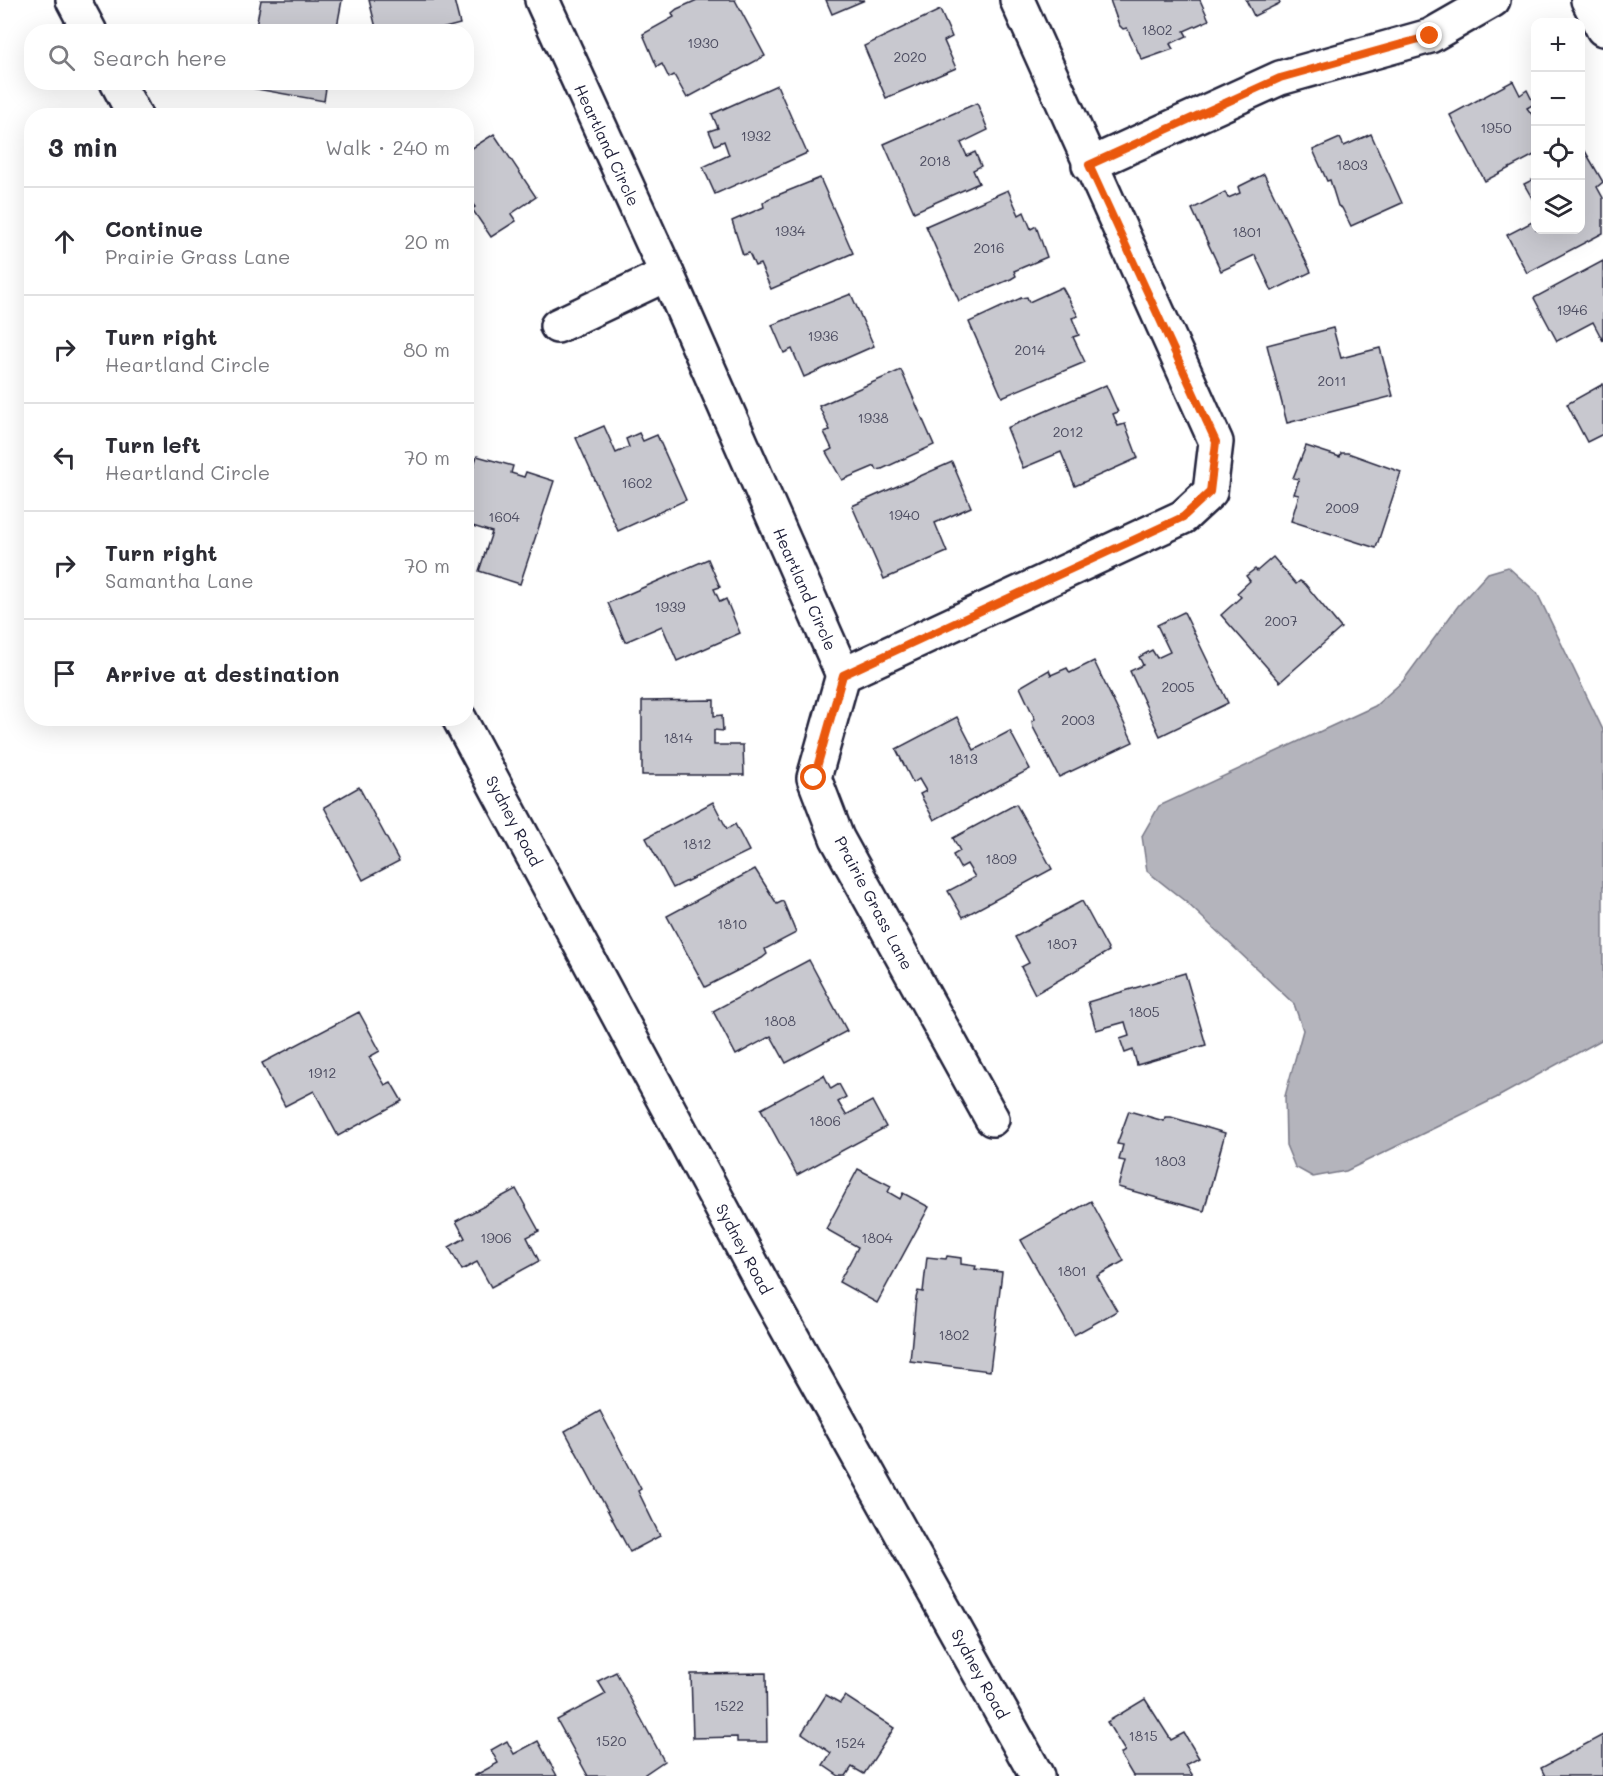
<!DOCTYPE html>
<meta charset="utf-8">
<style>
:root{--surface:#fff;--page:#f7f7f7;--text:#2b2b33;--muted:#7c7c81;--line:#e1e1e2}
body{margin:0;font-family:Mali,sans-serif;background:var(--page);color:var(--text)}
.controls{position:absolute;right:18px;top:18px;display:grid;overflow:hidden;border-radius:12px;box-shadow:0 6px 24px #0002}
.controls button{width:54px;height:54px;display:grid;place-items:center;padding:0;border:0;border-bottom:2px solid var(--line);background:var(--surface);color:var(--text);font:30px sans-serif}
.stop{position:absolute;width:18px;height:18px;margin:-14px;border:4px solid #ea580c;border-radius:50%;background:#fff}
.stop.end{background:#ea580c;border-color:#fff;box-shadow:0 2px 6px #0008}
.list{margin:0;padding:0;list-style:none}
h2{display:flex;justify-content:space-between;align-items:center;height:78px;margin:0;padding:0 24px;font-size:26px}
h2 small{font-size:20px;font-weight:400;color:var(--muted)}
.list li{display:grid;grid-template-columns:39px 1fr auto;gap:18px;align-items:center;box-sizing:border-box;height:108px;padding:0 24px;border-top:2px solid var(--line)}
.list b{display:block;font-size:22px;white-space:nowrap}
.list p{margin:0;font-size:20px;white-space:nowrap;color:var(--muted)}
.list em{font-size:20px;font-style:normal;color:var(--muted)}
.icon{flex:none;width:33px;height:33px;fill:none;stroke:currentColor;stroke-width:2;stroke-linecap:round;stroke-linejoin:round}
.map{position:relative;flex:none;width:1603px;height:1776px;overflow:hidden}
.search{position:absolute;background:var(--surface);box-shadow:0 6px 24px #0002;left:24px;top:24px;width:450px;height:66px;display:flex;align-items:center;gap:15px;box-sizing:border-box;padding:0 21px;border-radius:24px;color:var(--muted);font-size:22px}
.panel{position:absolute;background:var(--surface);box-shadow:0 6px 24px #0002;left:24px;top:108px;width:450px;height:618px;border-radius:24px}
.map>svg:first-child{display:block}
.water{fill:#b4b4bc;stroke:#7a7a88;stroke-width:1.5}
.building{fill:#c8c8cf;stroke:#22223b;stroke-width:1.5}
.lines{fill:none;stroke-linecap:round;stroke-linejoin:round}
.minor-casing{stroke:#22223b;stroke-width:38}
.minor{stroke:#fff;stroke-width:33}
.route{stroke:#ea580c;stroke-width:8}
.labels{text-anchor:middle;stroke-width:4.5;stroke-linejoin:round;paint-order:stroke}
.number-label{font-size:14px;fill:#4c4c60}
.street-label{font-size:16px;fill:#22223b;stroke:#fff}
</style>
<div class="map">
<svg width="1603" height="1776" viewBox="0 0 1603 1776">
<rect width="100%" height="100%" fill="#fff"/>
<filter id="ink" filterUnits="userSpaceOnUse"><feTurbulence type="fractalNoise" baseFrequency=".0167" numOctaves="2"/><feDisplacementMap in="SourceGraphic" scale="12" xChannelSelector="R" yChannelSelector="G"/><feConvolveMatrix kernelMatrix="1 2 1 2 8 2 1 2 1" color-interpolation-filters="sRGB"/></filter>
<g filter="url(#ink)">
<polygon class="water" points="1508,567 1537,593 1603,730 1603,1039 1496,1098 1346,1171 1313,1177 1295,1167 1286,1145 1285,1096 1303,1030 1294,1004 1186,902 1147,871 1142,836 1159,806 1375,706 1403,681 1458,606 1488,573"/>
<g class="building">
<polygon points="261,0 342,0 336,32 255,32"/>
<polygon points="369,0 454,0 460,24 430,32 377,32"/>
<polygon points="697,0 735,0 765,56 687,98 674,75 669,78 662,64 657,67 643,34 674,17 672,13 677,9"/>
<polygon points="826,0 865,0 832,14"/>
<polygon points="1110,0 1200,0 1209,20 1184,31 1187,36 1170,44 1173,49 1142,60 1127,28 1123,29 1119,25"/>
<polygon points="1246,0 1279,0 1280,3 1254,16"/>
<polygon points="940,10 952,37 944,41 956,68 886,98 864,46"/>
<polygon points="1513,81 1520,95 1527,90 1534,104 1527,108 1536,120 1536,154 1485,181 1450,115"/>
<polygon points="246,82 327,82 324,101 246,87"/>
<polygon points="777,85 807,153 715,194 703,167 729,155 724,141 715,145 709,131 718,128 712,114"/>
<polygon points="977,103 988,130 961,143 967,156 975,152 981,166 973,170 979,183 914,212 884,144"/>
<polygon points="494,134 536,197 511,214 516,221 491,237 472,209 475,207 466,195 466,152"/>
<polygon points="1371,134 1402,203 1351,226 1342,208 1338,206 1330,180 1327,181 1313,150 1340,138 1344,146"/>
<polygon points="1585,151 1603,182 1597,187 1603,198 1603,233 1527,273 1507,235 1536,220 1536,230 1580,230 1580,154"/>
<polygon points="1264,174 1311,272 1272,291 1255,255 1221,271 1192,209 1225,192 1228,198 1240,193 1238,187"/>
<polygon points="820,178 853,253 771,289 760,264 755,266 749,253 743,255 732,221 764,207 763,203 768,199"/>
<polygon points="1536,178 1536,205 1524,184"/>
<polygon points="1008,190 1019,215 1024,212 1031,229 1036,226 1047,257 1014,271 1016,276 1011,279 959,301 926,226"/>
<polygon points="1603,261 1603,341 1593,322 1557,341 1534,298"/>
<polygon points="1062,287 1078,316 1072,318 1079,335 1073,337 1085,362 1002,397 969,322 1021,298 1027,297 1029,302"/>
<polygon points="851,294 874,346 804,377 792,349 784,353 772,325"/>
<polygon points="1333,328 1341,358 1380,348 1393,396 1287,423 1267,345"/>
<polygon points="901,370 934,445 882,469 877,470 875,466 842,480 826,452 832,449 824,432 830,430 819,406"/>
<polygon points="1603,384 1603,434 1587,442 1567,404"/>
<polygon points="1106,385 1118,412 1113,414 1118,426 1125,424 1138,458 1075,486 1061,452 1023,468 1007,428"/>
<polygon points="604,426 616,453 629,447 626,439 639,433 643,441 657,435 686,500 618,531 576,438"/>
<polygon points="1306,446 1340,457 1341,453 1348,453 1401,472 1376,548 1291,521 1299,495 1294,494 1299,479 1293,478"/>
<polygon points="477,456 513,466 511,473 524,477 526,472 554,481 520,584 479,571 492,532 466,524 466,489"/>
<polygon points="952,462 971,507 935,523 947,552 884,579 852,506"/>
<polygon points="1273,557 1296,584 1300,581 1305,584 1341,628 1280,682 1221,615 1241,597 1237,593 1250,581 1246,576 1255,569 1257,571"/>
<polygon points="708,559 720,587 714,589 720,602 726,599 740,633 677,661 662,626 625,642 608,603"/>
<polygon points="1184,612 1228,703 1160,736 1130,671 1143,665 1139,657 1152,650 1157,658 1170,652 1157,625"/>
<polygon points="1094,661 1133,742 1059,777 1033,727 1032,721 1035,719 1020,687 1049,670 1051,675 1067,668 1070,673"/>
<polygon points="714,700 714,716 722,715 723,731 714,730 714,745 743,745 744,775 642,775 642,701"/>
<polygon points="957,717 974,750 1010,731 1030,769 934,820 920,794 926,791 919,779 913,783 896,749"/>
<polygon points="359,787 399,861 363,880 324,807"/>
<polygon points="713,802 727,829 735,824 749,851 673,888 646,838"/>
<polygon points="1016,804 1052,869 963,917 948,891 975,877 967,864 960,868 953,855 960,851 953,838"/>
<polygon points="755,869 777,904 783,901 796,933 765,949 767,954 762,958 705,987 667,916"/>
<polygon points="1082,901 1109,951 1035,994 1021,967 1029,963 1015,937"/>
<polygon points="809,960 847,1031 786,1063 771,1036 736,1055 713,1011"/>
<polygon points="1185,973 1206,1045 1137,1065 1133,1050 1125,1053 1120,1039 1129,1036 1125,1022 1096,1030 1088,1002"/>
<polygon points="359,1012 380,1051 369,1057 385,1085 391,1082 402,1101 338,1136 314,1091 285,1106 262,1063"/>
<polygon points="824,1075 831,1089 839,1084 846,1097 838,1102 846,1115 872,1101 886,1127 797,1175 761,1109"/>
<polygon points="1129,1111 1164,1121 1165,1117 1171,1117 1225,1133 1204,1211 1118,1187 1125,1161 1119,1160 1123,1145 1117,1144"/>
<polygon points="858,1169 891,1186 888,1192 900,1199 903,1193 929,1207 877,1303 839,1282 858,1247 826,1229"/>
<polygon points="516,1189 539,1231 527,1237 539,1261 491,1287 477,1262 462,1270 449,1247 465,1238 456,1221"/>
<polygon points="1091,1201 1124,1261 1097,1276 1117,1311 1074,1335 1021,1240"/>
<polygon points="947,1256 961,1258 961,1264 976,1266 975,1269 1002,1272 990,1371 910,1361 916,1298 918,1291 923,1292 927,1257 946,1259"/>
<polygon points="600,1411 641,1489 638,1491 660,1536 630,1552 565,1431"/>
<polygon points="616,1672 664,1761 642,1776 588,1776 557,1720 606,1694 598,1681"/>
<polygon points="766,1673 767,1742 737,1742 737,1737 693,1738 691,1674"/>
<polygon points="826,1695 840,1703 845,1696 894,1728 864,1774 852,1767 846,1776 839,1776 823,1765 831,1753 802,1733"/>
<polygon points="1145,1699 1171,1740 1184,1733 1199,1758 1186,1765 1193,1776 1133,1776 1120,1754 1125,1751 1107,1722"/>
<polygon points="1603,1735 1603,1776 1545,1776 1541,1768"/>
<polygon points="507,1741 514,1754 538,1741 557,1776 474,1776 498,1763 491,1750"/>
</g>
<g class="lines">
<defs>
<g id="minor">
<polyline points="73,0 90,32"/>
<polyline points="542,0 667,274 843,675"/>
<polyline points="1588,0 1603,29"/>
<polyline points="117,82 135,116"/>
<polyline points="1089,165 1280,78 1430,36 1493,0"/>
<polyline points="557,326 667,274"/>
<polyline points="843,675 1183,517 1210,492 1216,442 1017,0"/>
<polyline points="843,675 814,778 837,838 992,1119"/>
<polyline points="459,718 763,1285 1037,1776"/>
</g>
</defs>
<use href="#minor" class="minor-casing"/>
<use href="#minor" class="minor"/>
</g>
</g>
<g class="lines" filter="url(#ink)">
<polyline class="route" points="814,778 843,675 1183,517 1210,492 1216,442 1089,165 1280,78 1430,36"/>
</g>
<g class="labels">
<g class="number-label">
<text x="1157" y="35">1802</text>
<text x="703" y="48">1930</text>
<text x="910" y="62">2020</text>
<text x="1496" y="133">1950</text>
<text x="756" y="141">1932</text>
<text x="935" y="166">2018</text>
<text x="1352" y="170">1803</text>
<text x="790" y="236">1934</text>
<text x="1247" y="237">1801</text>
<text x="989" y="253">2016</text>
<text x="1572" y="315">1946</text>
<text x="823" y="341">1936</text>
<text x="1030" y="355">2014</text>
<text x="1332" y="386">2011</text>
<text x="873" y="423">1938</text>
<text x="1068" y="437">2012</text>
<text x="637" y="488">1602</text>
<text x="1342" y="513">2009</text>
<text x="904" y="520">1940</text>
<text x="504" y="522">1604</text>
<text x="670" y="612">1939</text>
<text x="1281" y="626">2007</text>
<text x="1178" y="692">2005</text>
<text x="1078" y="725">2003</text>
<text x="678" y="743">1814</text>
<text x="963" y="764">1813</text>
<text x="697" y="849">1812</text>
<text x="1001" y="864">1809</text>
<text x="732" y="929">1810</text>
<text x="1062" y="949">1807</text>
<text x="1144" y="1017">1805</text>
<text x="780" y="1026">1808</text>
<text x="322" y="1078">1912</text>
<text x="825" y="1126">1806</text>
<text x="1170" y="1166">1803</text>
<text x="496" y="1243">1906</text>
<text x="877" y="1243">1804</text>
<text x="1072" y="1276">1801</text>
<text x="954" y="1340">1802</text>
<text x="729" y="1711">1522</text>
<text x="1143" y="1741">1815</text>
<text x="611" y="1746">1520</text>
<text x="850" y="1748">1524</text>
</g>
<g class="street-label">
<text transform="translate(607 145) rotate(65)" y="6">Heartland Circle</text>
<text transform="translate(805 589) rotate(66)" y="6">Heartland Circle</text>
<text transform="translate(514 821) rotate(62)" y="6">Sydney Road</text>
<text transform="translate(874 903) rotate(62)" y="6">Prairie Grass Lane</text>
<text transform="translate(744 1249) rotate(62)" y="6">Sydney Road</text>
<text transform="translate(980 1674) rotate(61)" y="6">Sydney Road</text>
</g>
</g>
</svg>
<div class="controls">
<button>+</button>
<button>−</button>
<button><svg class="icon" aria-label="locate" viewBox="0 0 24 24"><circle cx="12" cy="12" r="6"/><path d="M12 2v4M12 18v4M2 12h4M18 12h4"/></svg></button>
<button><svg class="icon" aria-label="layers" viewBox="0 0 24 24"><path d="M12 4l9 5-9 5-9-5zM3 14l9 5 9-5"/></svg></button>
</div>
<div class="stop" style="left:814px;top:778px"></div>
<div class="stop end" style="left:1430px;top:36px"></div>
<div class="search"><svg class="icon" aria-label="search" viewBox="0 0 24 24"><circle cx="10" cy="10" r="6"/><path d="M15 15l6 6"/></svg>Search here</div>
<section class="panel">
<h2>3 min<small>Walk · 240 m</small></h2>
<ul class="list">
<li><svg class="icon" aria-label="ahead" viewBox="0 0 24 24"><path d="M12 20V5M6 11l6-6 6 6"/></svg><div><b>Continue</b><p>Prairie Grass Lane</p></div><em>20 m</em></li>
<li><svg class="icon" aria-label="right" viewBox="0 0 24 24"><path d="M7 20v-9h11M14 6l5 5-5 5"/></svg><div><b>Turn right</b><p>Heartland Circle</p></div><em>80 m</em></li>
<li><svg class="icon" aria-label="left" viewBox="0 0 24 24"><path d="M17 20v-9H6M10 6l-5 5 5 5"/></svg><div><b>Turn left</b><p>Heartland Circle</p></div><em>70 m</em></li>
<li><svg class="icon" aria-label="right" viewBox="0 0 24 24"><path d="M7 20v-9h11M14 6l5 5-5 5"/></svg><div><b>Turn right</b><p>Samantha Lane</p></div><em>70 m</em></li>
<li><svg class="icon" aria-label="arrive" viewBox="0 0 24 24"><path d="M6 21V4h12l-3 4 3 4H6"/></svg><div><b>Arrive at destination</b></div></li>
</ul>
</section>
</div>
